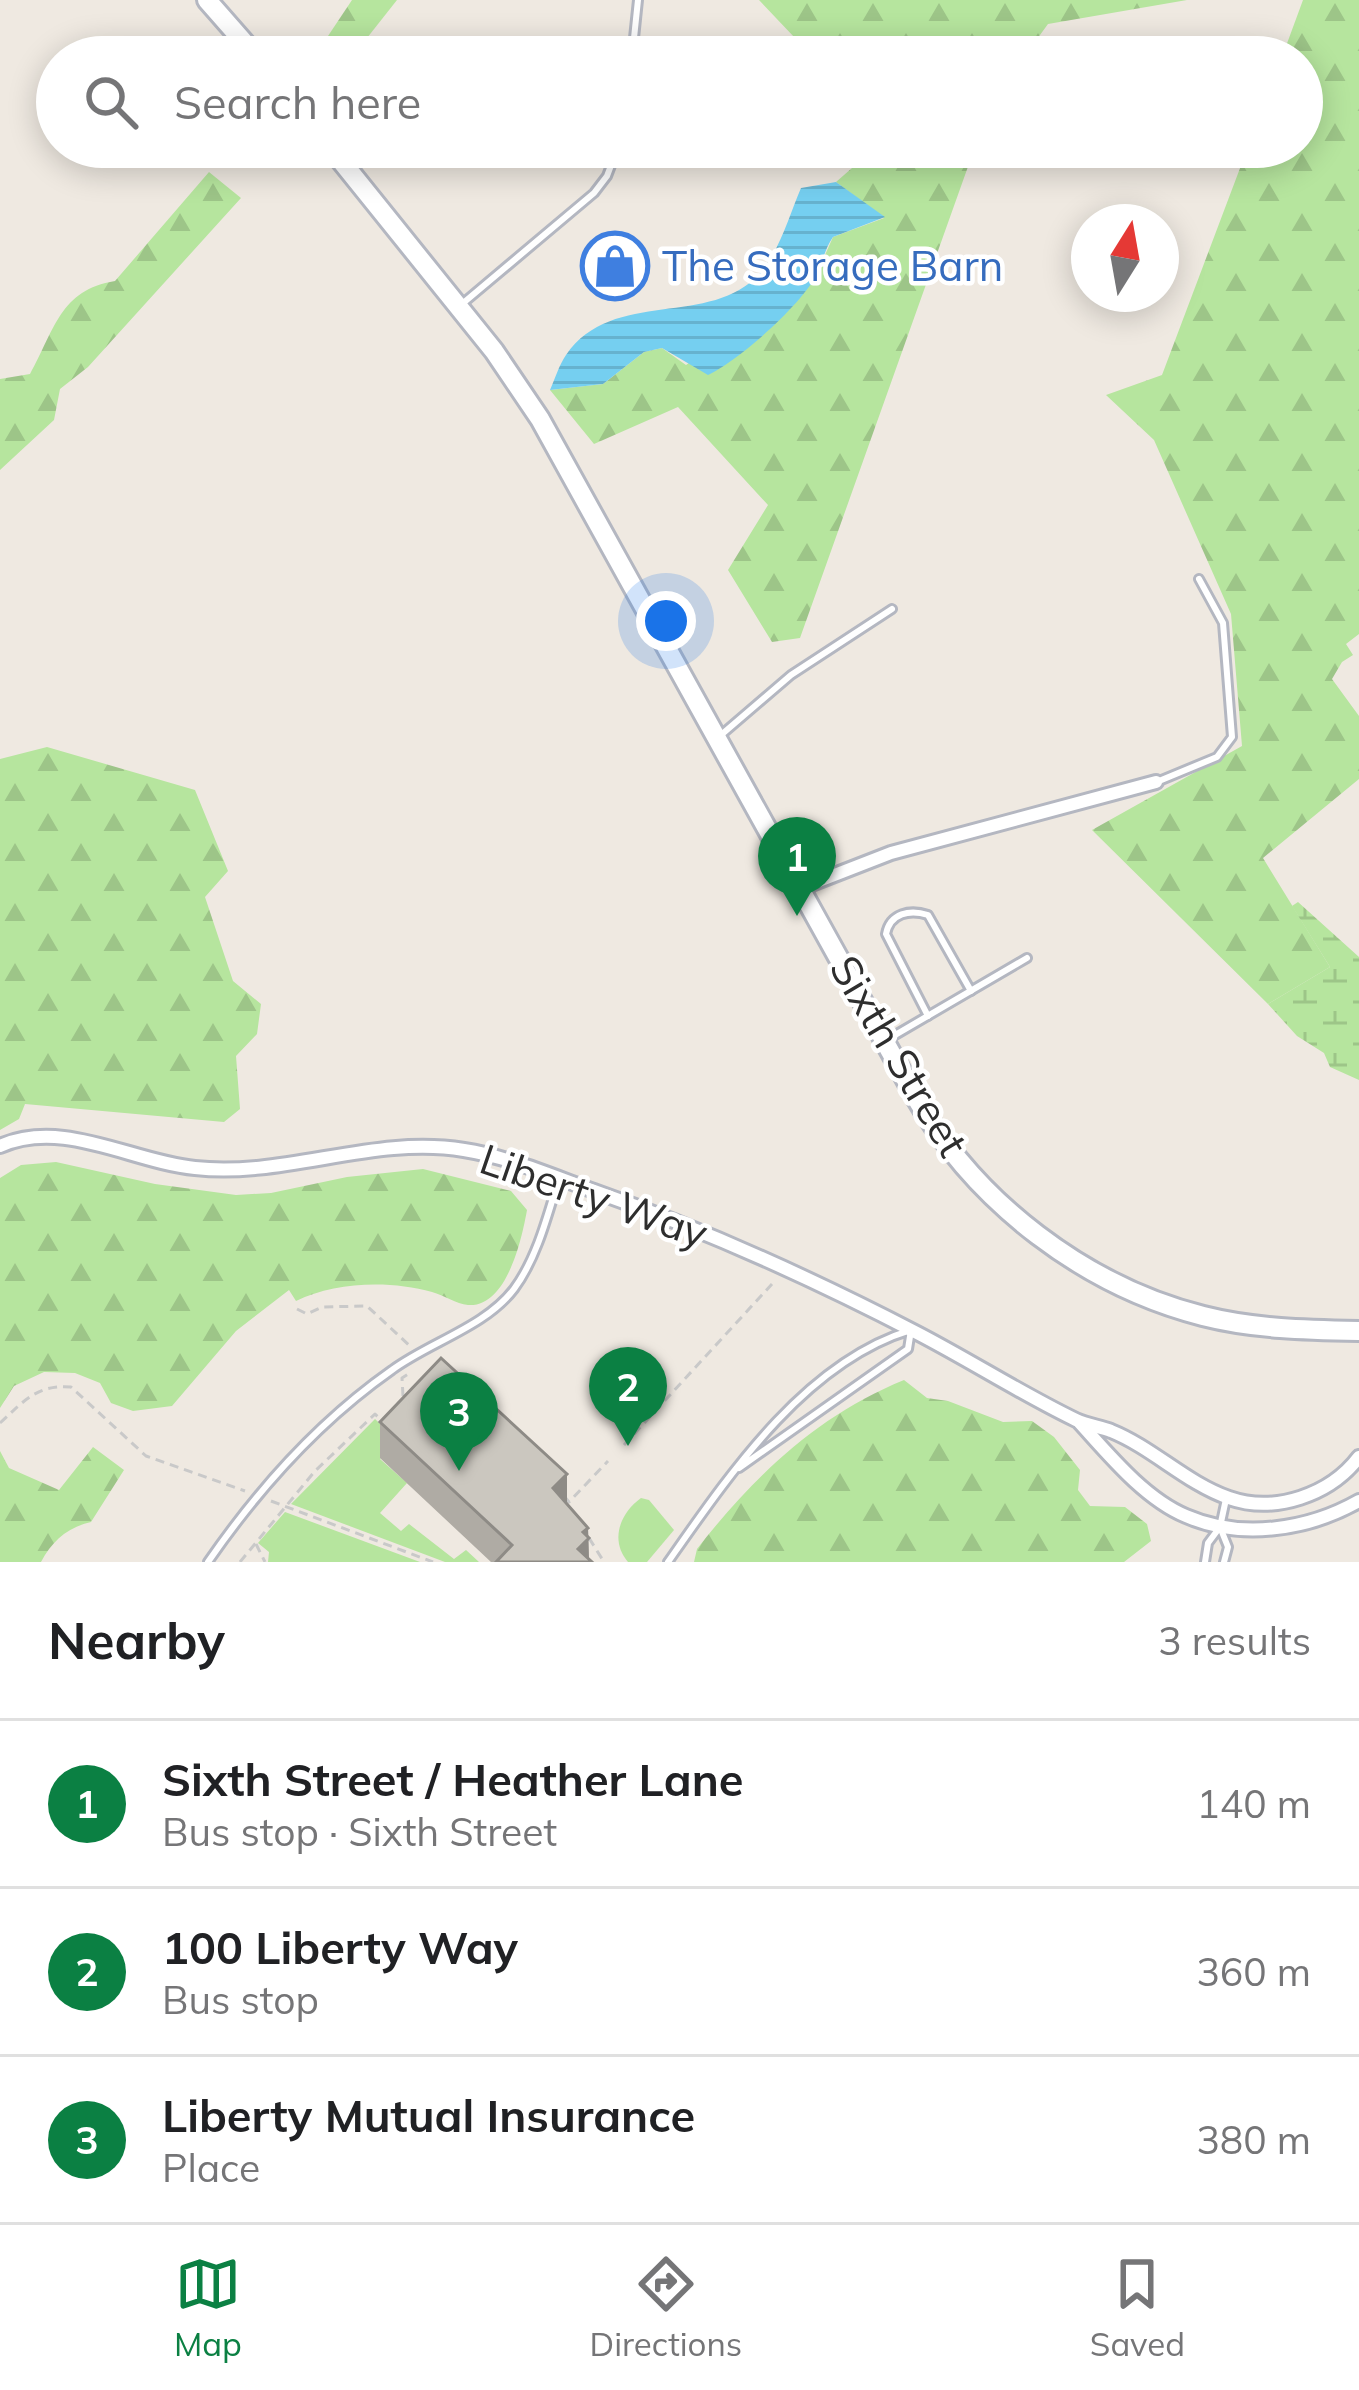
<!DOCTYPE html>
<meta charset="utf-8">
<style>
:root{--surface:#fff;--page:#f6f6f6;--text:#202124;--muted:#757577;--line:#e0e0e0;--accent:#0b8043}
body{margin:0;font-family:Mulish,sans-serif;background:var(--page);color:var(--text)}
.compass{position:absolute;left:1071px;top:204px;width:108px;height:108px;border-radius:50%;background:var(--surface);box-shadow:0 6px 30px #0003;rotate:11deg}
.you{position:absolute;left:666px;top:621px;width:42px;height:42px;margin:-30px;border:9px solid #fff;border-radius:50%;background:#1a73e8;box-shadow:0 0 0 18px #1a73e833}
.badge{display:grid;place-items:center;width:78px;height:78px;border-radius:50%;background:var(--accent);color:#fff;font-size:39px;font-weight:700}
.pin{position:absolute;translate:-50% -99px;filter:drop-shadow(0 3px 6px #0008)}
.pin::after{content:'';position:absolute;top:63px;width:42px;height:36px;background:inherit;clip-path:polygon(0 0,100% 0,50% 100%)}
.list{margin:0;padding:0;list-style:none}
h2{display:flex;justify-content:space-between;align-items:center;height:156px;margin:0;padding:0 48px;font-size:51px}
h2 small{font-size:39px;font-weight:400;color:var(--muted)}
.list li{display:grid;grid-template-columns:78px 1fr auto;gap:36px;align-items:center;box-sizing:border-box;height:168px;padding:0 48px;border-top:3px solid var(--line)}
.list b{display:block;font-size:45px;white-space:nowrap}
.list p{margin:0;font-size:39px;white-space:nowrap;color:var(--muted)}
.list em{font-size:39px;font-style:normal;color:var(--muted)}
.icon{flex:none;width:66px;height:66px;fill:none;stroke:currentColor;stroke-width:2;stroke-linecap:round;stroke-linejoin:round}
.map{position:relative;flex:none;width:1359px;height:1562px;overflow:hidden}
.search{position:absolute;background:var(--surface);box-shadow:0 6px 30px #0003;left:36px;right:36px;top:36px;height:132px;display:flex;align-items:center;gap:30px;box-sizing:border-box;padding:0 42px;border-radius:66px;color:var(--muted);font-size:45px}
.sheet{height:660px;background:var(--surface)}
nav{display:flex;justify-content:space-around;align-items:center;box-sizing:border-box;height:168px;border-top:3px solid var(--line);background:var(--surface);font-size:33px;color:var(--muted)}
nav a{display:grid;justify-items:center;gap:6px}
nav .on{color:var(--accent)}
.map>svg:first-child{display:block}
.grass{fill:#b6e59e}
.forest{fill:url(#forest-firs)}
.wetland{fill:url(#wetland-marsh)}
.water{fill:url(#water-rules)}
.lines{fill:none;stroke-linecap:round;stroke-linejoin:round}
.service-casing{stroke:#b4b7c1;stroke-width:12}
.minor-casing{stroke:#b4b7c1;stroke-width:18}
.secondary-casing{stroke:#b4b7c1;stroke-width:24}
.path{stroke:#c9c9c9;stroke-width:3;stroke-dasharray:9 6;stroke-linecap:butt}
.service{stroke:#fff;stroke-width:6}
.minor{stroke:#fff;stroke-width:12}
.secondary{stroke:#fff;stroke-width:18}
.wall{fill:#afaba4}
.shaded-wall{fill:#8e8b86}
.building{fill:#cbc7bf;stroke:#8e8b86;stroke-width:3}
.labels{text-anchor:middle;stroke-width:9;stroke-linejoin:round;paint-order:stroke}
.shop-label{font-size:42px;fill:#366cbe;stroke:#fff;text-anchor:start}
.street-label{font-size:42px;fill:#2e2e2e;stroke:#fff}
</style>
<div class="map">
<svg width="1359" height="1562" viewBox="0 0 1359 1562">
<defs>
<pattern id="forest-firs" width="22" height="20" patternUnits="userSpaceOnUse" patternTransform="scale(3)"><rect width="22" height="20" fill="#b6e59e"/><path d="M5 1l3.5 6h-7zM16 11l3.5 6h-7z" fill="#9dc588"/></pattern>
<pattern id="wetland-marsh" width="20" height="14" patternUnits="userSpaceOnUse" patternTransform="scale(3)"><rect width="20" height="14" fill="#b6e59e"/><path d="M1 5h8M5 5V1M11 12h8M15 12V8" fill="none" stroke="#9dc588"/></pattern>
<pattern id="water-rules" width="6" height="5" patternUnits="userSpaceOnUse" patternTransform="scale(3)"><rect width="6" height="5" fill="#75cff0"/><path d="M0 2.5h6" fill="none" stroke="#66b2ce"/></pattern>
</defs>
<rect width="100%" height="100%" fill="#efe9e1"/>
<g class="grass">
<polygon points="375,1419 397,1440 380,1459 407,1483 380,1513 401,1531 409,1524 454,1559 466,1550 479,1562 445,1562 291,1504"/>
<path d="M641,1498L649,1500L674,1530L647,1562H628C610,1541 619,1514 641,1498Z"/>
<polygon points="285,1512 420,1562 268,1562 269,1552 258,1543"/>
</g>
<g class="forest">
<polygon points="352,0 397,0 352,57 314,57"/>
<polygon points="759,0 1187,0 1048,24 1024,57 813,57"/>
<polygon points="1303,0 1359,0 1359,634 1346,644 1353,655 1342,662 1332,679 1359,716 1359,779 1263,858 1330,967 1268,1004 1092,830 1242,746 1231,614 1154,440 1106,395 1162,375 1248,147 1302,147 1302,57 1282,57"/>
<polygon points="876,147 975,147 800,638 772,642 728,570 768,505 678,407 594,444 550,390 603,384 644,352 662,348 686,365 817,273 833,237 884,218 836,182"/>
<path d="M209,172L241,198L88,367L60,389L54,420L0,470V379L30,374C55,329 60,290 115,281Z"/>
<polygon points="47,747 195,790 228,871 205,897 233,981 261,1004 257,1034 236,1056 240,1109 224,1122 25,1104 19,1119 0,1130 0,759"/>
<path d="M56,1162L155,1184L236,1195L271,1193L347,1177L423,1169L511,1191L527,1210C522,1238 507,1308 468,1305C456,1304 444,1295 432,1292C389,1280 335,1282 296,1301L289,1290L236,1331L172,1406L133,1411L111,1403L100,1383L75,1373L44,1372L14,1386L0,1408V1178L21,1165Z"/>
<path d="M904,1380L927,1398L948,1401L1003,1422L1032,1421L1054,1437L1080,1470L1078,1490L1090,1506L1125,1507L1147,1524L1151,1541L1124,1562H694L697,1549C754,1476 818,1415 904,1380Z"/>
<path d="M93,1447L124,1470L91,1522C68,1527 52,1541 41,1562H0V1451L9,1468L59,1490Z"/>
</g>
<polygon class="wetland" points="1298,902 1359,957 1359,1080 1330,1067 1324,1053 1297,1036 1268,1004 1330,967 1292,906"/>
<path class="water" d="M836,182L885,217L833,237C825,249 823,260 818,272C804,303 738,361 708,375L662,348L644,352L603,384L550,390C555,379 559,365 566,355C613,287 711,329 760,273C780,250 789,216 801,188Z"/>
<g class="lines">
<defs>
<g id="service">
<polyline points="632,57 638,0"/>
<polyline points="462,304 594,193 607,176 618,147"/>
<polyline points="721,735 791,675 892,609"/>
<polyline points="1159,781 1217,757 1232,737 1223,623 1199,579"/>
<path d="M928,1016L886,934C890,913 910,909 928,915L971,991"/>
<polyline points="890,1038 1027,958"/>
<polyline points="1220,1527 1228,1547 1224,1562"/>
<path d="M208,1562C259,1488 318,1422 392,1370C430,1342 485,1327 514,1289C537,1258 548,1214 559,1178"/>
<path d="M668,1562C729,1475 805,1362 911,1330L908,1349L739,1468"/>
<polyline points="1205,1562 1208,1543 1220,1527 1226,1499"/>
</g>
<g id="minor">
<polyline points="801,888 891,853 1156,782"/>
<path d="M0,1146C63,1118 132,1162 195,1168C286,1178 373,1135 464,1150C509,1157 552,1176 594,1191C705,1230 813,1279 917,1333C971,1361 1022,1394 1076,1420C1087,1425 1100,1427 1111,1431C1153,1448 1186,1483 1229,1498C1275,1514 1330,1495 1359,1457"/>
<path d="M1080,1423C1109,1455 1145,1499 1186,1516C1241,1540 1308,1530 1359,1501"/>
</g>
<g id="secondary">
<polyline points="207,0 257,57"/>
<path d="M330,147L494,351L540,419L916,1098C976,1203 1085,1286 1203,1316C1254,1329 1307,1330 1359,1331"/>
</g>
</defs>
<use href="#service" class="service-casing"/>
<use href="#minor" class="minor-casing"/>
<use href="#secondary" class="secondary-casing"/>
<g class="path">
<polyline points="297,1309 307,1314 322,1307 367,1306 411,1347"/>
<polyline points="403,1396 402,1378 410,1373"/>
<path d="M0,1423C23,1402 37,1384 71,1387L146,1456L245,1491"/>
<polyline points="624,1445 772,1284"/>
<polyline points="564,1496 569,1502 608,1461"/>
<polyline points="271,1501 433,1562"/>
<polyline points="589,1538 604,1562"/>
<polyline points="256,1544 265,1562"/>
<polyline points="240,1562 315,1471 375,1414 381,1420"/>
</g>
<use href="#service" class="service"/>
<use href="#minor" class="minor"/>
<use href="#secondary" class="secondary"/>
</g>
<polygon class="wall" points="380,1422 567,1503 588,1528 589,1559 592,1562 491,1562 380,1458"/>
<g class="shaded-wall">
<polygon points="567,1474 567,1510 553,1488"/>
<polygon points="588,1528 589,1562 578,1549 583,1532"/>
</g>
<polygon class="building" points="441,1358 567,1474 553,1488 588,1528 583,1532 589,1538 578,1549 592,1562 496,1562 512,1545 380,1422"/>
<defs>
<symbol id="shop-ring" viewBox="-11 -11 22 22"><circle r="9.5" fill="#fff" stroke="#3f7fe0" stroke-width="1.5"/><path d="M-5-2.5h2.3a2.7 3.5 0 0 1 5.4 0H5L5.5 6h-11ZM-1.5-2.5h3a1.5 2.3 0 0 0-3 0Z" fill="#3f7fe0"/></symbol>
</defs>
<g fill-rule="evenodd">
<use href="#shop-ring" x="577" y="228" width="76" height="76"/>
</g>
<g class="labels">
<g class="shop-label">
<text x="662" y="281">The Storage Barn</text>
</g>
<g class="street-label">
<text transform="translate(899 1056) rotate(59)" y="15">Sixth Street</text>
<text transform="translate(594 1196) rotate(19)" y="15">Liberty Way</text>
</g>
</g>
</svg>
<svg class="compass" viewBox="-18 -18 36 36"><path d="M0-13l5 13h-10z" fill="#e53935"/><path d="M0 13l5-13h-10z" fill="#757577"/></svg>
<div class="you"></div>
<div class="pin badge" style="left:797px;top:916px">1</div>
<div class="pin badge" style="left:628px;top:1446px">2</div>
<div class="pin badge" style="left:459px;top:1471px">3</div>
<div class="search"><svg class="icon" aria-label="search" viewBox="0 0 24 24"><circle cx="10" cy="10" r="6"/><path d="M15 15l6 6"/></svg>Search here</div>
</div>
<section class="sheet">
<h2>Nearby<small>3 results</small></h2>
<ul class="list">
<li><span class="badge">1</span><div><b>Sixth Street / Heather Lane</b><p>Bus stop · Sixth Street</p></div><em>140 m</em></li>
<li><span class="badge">2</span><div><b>100 Liberty Way</b><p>Bus stop</p></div><em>360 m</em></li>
<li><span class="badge">3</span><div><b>Liberty Mutual Insurance</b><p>Place</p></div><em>380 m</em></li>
</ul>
</section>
<nav>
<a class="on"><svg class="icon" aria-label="map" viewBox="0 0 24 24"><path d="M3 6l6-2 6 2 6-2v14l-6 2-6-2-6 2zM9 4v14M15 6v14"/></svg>Map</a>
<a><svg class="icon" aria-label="directions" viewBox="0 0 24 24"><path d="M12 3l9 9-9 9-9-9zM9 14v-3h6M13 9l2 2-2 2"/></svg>Directions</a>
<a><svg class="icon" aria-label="saved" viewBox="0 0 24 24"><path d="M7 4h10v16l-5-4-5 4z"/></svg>Saved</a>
</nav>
